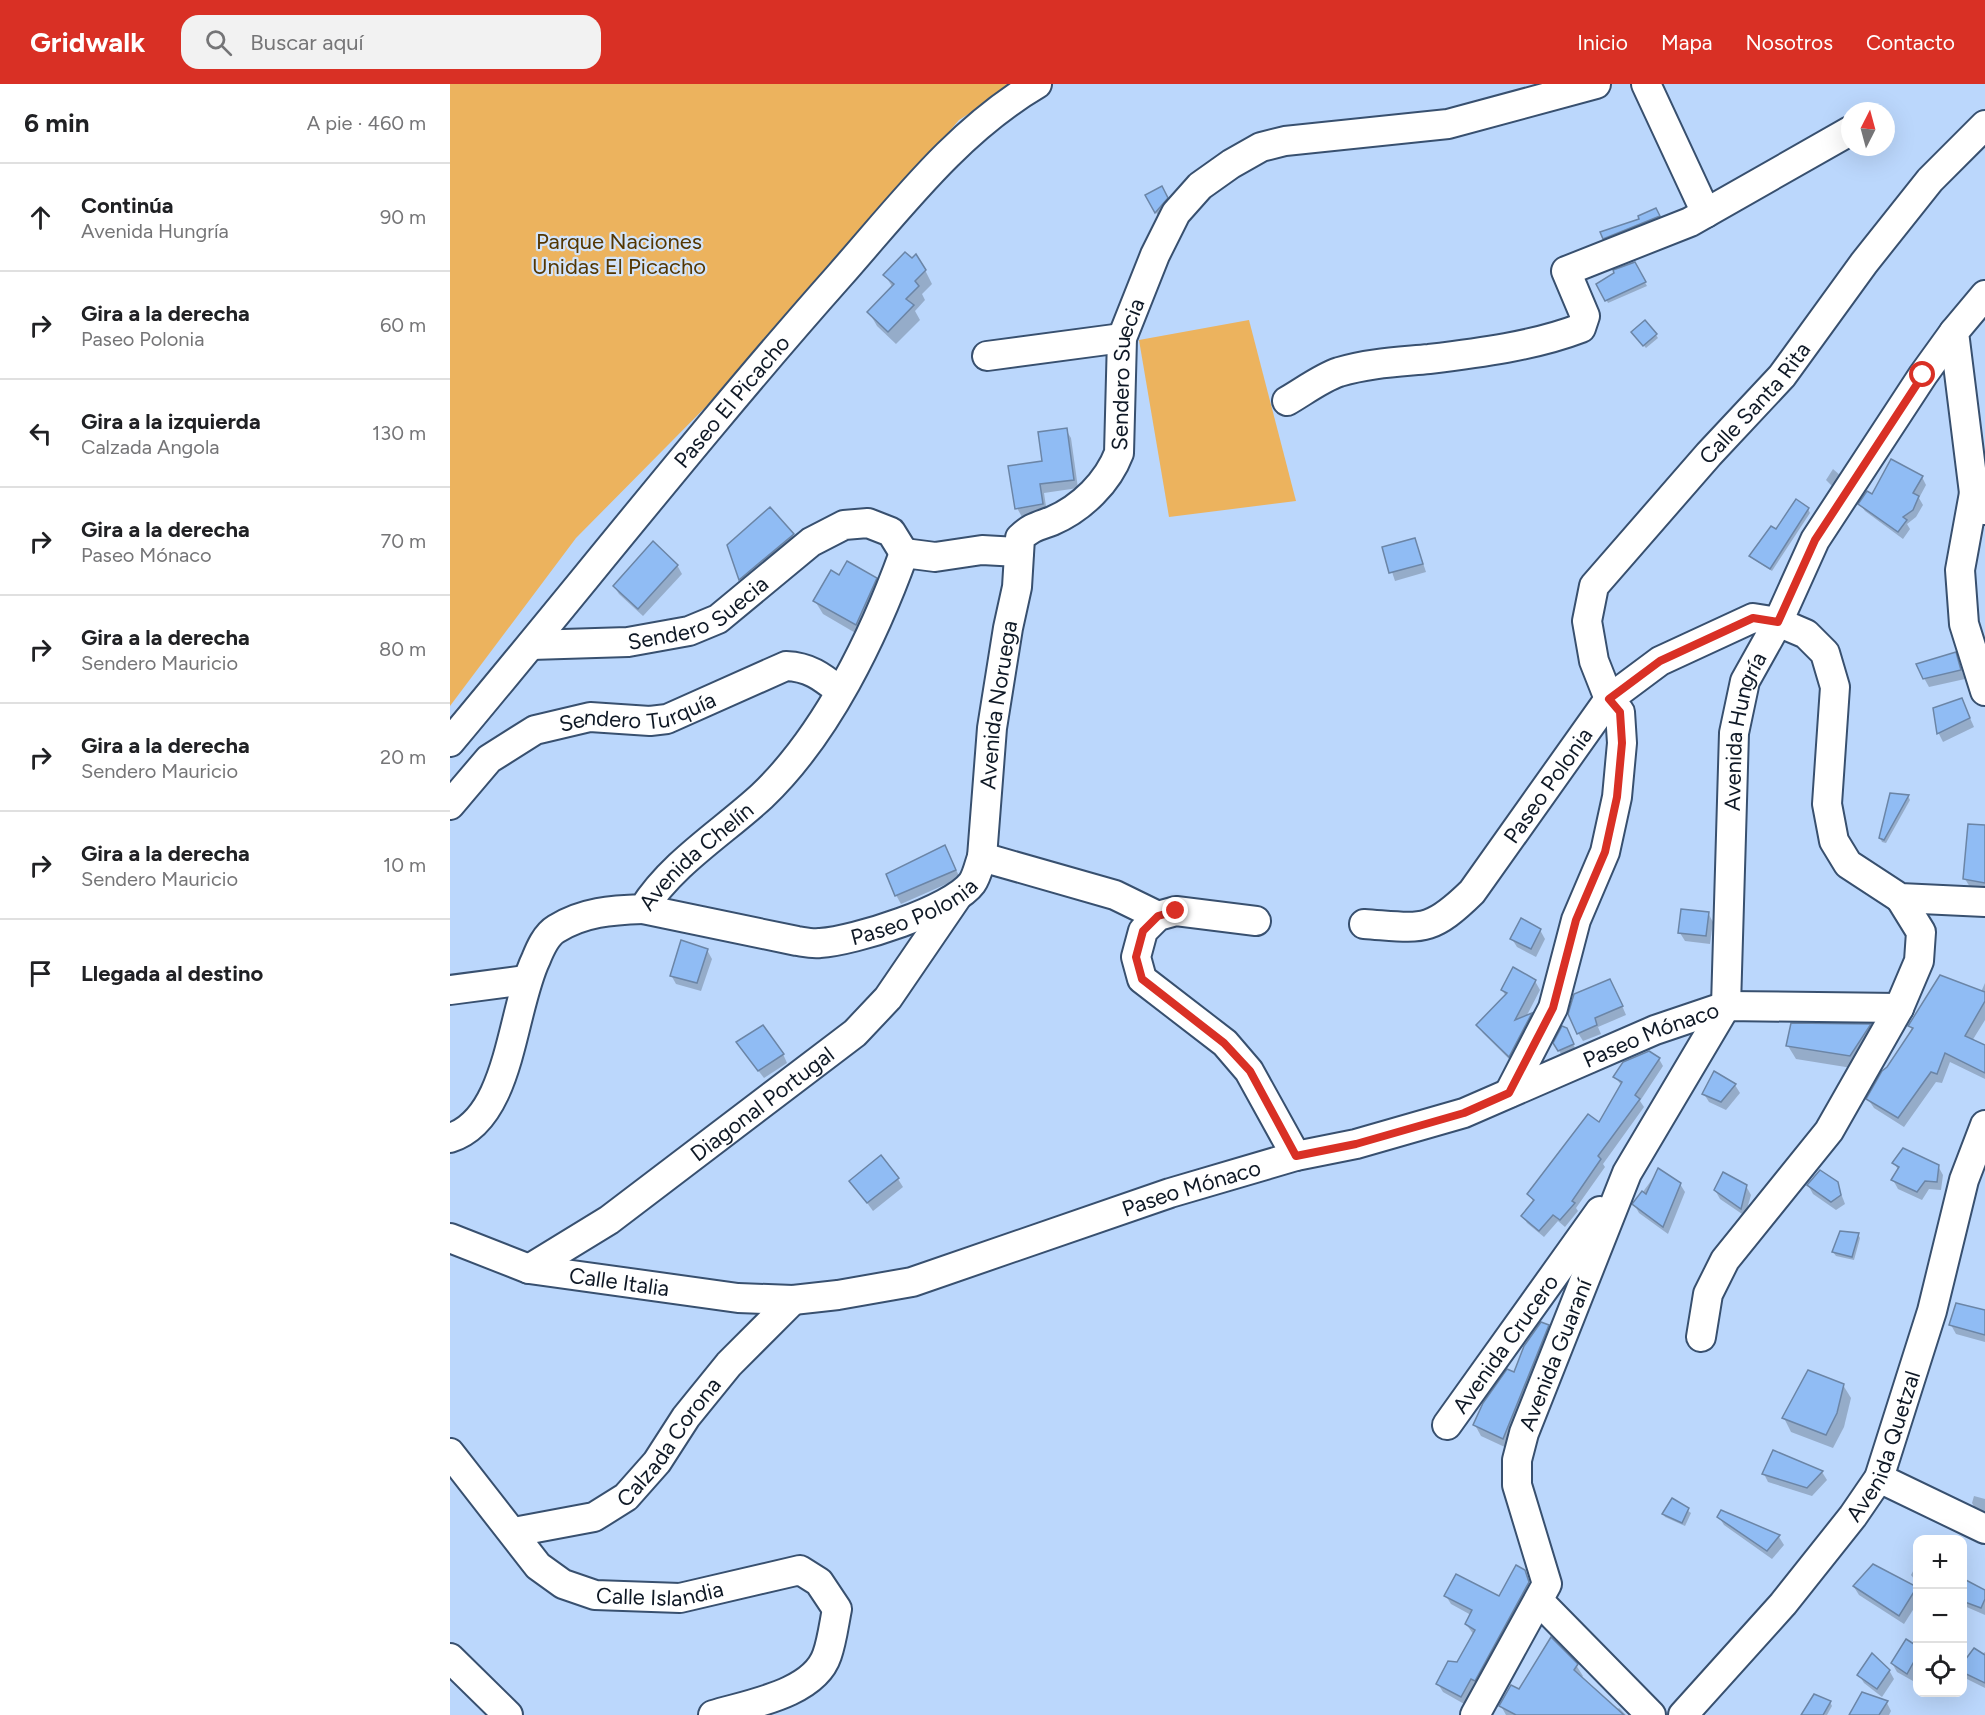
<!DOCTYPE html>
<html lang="es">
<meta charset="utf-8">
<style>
:root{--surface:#fff;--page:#f2f2f2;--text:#202124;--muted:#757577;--line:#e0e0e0;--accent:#d93025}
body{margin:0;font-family:Figtree,sans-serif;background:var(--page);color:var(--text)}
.controls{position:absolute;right:18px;bottom:18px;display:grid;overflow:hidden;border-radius:12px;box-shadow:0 6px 24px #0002}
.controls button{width:54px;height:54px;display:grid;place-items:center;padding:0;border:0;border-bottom:2px solid var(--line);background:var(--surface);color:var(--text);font:30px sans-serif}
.compass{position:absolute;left:1391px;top:18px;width:54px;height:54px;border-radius:50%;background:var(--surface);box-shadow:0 6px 24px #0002;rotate:6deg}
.stop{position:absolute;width:18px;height:18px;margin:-14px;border:4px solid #d93025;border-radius:50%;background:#fff}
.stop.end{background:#d93025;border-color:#fff;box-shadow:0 2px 6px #0008}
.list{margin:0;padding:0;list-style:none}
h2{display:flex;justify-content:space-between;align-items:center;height:78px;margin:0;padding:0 24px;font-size:26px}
h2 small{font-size:20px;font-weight:400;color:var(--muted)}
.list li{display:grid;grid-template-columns:39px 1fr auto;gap:18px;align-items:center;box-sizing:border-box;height:108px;padding:0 24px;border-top:2px solid var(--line)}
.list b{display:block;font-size:22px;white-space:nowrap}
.list p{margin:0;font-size:20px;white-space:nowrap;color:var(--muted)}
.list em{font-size:20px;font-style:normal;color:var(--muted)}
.icon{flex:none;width:33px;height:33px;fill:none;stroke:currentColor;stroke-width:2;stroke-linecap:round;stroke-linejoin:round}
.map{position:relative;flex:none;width:1535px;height:1631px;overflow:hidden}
header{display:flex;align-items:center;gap:36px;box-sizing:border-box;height:84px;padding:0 30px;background:var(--accent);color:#fff}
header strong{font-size:28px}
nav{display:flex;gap:33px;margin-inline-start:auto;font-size:21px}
.search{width:420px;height:54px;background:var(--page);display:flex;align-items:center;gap:15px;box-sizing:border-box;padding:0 21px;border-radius:18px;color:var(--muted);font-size:22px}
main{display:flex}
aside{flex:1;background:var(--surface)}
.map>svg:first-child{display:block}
.green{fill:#ecb35e}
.shadow{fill:#0003}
.building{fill:#90bcf4;stroke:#6b85a6;stroke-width:1.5}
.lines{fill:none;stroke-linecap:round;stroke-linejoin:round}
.minor-casing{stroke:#38506f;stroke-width:32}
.minor{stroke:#fff;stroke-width:28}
.route{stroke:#d93025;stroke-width:8}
.labels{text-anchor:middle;stroke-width:4.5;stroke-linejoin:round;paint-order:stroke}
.park-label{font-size:22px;fill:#533602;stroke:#d3e4fa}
.street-label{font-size:22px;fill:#0f1926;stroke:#d3e4fa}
</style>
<header>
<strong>Gridwalk</strong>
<div class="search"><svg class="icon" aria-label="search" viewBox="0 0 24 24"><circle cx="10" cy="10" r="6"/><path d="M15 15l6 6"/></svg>Buscar aquí</div>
<nav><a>Inicio</a><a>Mapa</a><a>Nosotros</a><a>Contacto</a></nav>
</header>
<main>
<aside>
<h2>6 min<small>A pie · 460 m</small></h2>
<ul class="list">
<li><svg class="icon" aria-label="ahead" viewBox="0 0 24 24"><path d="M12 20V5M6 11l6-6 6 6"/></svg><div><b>Continúa</b><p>Avenida Hungría</p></div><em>90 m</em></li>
<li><svg class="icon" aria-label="right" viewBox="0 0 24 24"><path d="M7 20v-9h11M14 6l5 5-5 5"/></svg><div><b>Gira a la derecha</b><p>Paseo Polonia</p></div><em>60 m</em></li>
<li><svg class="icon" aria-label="left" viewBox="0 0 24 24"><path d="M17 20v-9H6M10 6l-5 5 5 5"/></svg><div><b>Gira a la izquierda</b><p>Calzada Angola</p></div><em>130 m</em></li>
<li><svg class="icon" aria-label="right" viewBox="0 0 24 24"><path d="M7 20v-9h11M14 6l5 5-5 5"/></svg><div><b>Gira a la derecha</b><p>Paseo Mónaco</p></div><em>70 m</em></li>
<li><svg class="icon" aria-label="right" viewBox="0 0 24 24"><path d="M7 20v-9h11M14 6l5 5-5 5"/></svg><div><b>Gira a la derecha</b><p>Sendero Mauricio</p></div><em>80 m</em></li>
<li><svg class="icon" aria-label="right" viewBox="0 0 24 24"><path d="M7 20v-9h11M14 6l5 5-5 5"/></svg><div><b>Gira a la derecha</b><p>Sendero Mauricio</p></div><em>20 m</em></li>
<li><svg class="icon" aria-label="right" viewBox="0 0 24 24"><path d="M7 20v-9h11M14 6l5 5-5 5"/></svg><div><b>Gira a la derecha</b><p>Sendero Mauricio</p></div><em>10 m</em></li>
<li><svg class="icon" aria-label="arrive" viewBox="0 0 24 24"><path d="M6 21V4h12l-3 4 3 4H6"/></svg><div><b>Llegada al destino</b></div></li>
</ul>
</aside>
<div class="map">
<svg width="1535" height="1631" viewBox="0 0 1535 1631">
<rect width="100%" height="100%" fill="#bbd7fc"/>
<g class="green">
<polygon points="0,0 565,0 509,36 316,262 126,454 0,622"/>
<polygon points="799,236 846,417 719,433 689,256"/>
</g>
<g class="shadow">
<polygon points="711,104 719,118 708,132 697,111"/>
<polygon points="1205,126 1211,136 1156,158 1154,154"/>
<polygon points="1184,179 1197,202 1158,219 1148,200"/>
<polygon points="475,186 482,200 472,210 475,216 465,227 470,236 446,260 427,242 419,228 443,204 435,191"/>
<polygon points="1206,251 1208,254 1196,264 1185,252"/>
<polygon points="616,346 621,354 628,404 594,409 597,429 572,433 567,424"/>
<polygon points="1383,385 1391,392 1384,404 1376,396"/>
<polygon points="1472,393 1476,401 1469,414 1473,421 1466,433 1457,440 1460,445 1453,455 1415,427 1410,420 1422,412"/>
<polygon points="1358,425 1360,429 1322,487 1303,475 1300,472"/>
<polygon points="343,451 350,464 298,508 279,462"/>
<polygon points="965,455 976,488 945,497 934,464"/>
<polygon points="227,481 232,490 193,532 169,510 164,502"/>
<polygon points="390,493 426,495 434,508 414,554 373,530 365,517"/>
<polygon points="1505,570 1515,595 1479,603 1474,594"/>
<polygon points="1512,616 1524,643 1493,658 1489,650 1485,625"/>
<polygon points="1458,712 1460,716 1436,759 1432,758 1430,754"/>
<polygon points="1535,742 1535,811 1523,808 1515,795"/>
<polygon points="499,771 510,794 451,820 446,811"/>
<polygon points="1258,829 1263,838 1260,860 1235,857 1230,849"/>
<polygon points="1090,846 1095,855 1086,873 1067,863 1062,855"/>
<polygon points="257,866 262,875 251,907 226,900 221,891"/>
<polygon points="1085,897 1090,906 1076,933 1081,931 1086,939 1064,980 1033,949 1028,941 1056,912 1052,906"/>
<polygon points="1535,899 1535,936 1522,957 1535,963 1535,995 1500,978 1492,999 1486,998 1454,1043 1424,1024 1418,1015 1463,947 1460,942 1531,908"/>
<polygon points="1165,905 1176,931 1148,943 1151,950 1133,957 1128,949"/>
<polygon points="1342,941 1420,942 1427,955 1408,985 1346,975 1338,962"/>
<polygon points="1116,945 1125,964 1111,970 1105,959"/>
<polygon points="293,967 333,970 337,979 314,994"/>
<polygon points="1209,975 1213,982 1190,1017 1194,1023 1153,1080 1155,1083 1126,1124 1128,1127 1115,1143 1108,1137 1094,1153 1077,1139 1073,1132 1084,1119 1079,1110 1149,1040 1172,1002 1165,993"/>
<polygon points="1264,989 1285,1001 1290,1009 1276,1026 1259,1018 1254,1010"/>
<polygon points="1444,1079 1488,1082 1493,1091 1491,1106 1479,1105 1472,1116 1448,1105 1443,1096 1449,1087"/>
<polygon points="1209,1086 1230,1100 1235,1108 1218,1150 1189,1129 1184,1120"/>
<polygon points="448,1095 453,1103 423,1127 401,1097"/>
<polygon points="1387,1099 1395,1120 1386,1126 1363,1110 1358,1101"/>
<polygon points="1296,1102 1301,1111 1295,1132 1270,1115 1265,1106"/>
<polygon points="1408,1150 1410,1154 1404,1176 1386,1172 1383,1168"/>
<polygon points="1535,1228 1535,1258 1506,1250 1501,1241"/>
<polygon points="1098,1242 1105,1254 1059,1365 1031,1352 1025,1341"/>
<polygon points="1393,1301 1401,1314 1394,1343 1383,1364 1341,1348 1334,1334"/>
<polygon points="1372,1388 1377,1396 1362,1412 1318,1398 1314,1390"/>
<polygon points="1524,1412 1535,1415 1535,1432 1527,1428 1522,1419"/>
<polygon points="1223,1416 1241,1429 1235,1442 1215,1433 1213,1430"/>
<polygon points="1272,1428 1329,1453 1334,1461 1322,1475 1274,1441 1269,1433"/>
<polygon points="1468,1478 1468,1500 1461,1491"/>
<polygon points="1074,1487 1083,1508 1016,1621 993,1608 988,1600 1007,1580 1024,1551 1016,1540 1021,1531 1001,1520 996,1512 1049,1514"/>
<polygon points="1512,1495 1535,1507 1535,1531 1512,1521"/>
<polygon points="1404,1503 1466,1504 1468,1518 1454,1540 1409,1511"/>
<polygon points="1456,1557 1468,1563 1468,1588 1463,1597 1447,1588 1442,1579"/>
<polygon points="1535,1568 1535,1604 1515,1594 1512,1590 1512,1583"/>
<polygon points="1126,1581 1133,1592 1131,1594 1167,1626 1169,1624 1176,1631 1056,1631 1051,1622 1069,1607"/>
<polygon points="1439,1586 1444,1595 1432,1613 1414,1599 1409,1591"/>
<polygon points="1380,1618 1382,1622 1377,1631 1353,1631"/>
<polygon points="1437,1619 1441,1627 1439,1631 1403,1631"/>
</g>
<g class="building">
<polygon points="712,102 718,114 705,129 695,111"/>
<polygon points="1206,124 1210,132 1153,155 1150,148 1189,135 1188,132"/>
<polygon points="455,168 462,174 466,170 476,186 465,197 469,202 456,215 464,221 438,248 417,228 444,200 433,191"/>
<polygon points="1185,178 1196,198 1155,217 1146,200 1164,189 1163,186"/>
<polygon points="1195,236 1207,250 1193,262 1181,248"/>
<polygon points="617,344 624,396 590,400 593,420 565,425 558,382 592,377 588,348"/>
<polygon points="1441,375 1473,392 1463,409 1469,412 1463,426 1453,433 1457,436 1448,448 1408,420 1417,407 1422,410"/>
<polygon points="1346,415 1359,424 1320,485 1299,472 1321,442 1326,445"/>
<polygon points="320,423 344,450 289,496 277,461"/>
<polygon points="965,454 973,480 939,489 932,463"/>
<polygon points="203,457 228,481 188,525 163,502"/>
<polygon points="397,477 427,494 406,541 363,517 381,486 389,491"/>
<polygon points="1506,568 1511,586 1473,595 1466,580"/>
<polygon points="1512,614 1520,634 1487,650 1483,624"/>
<polygon points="1440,709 1459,711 1434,756 1429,754"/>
<polygon points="1518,740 1535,741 1535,799 1513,795"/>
<polygon points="495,761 506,786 445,812 436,790"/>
<polygon points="1231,825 1259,828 1256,852 1228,849"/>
<polygon points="1071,834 1091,845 1081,865 1060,855"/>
<polygon points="231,856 258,865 247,899 220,892"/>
<polygon points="1063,883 1086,896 1065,936 1082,929 1059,973 1026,941 1057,909 1051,906"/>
<polygon points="1490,891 1535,908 1535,917 1515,952 1535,961 1535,989 1495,969 1487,990 1481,988 1448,1034 1416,1015 1432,987 1437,983 1463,944 1458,942"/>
<polygon points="1160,895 1173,922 1145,934 1147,941 1127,950 1118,930 1124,910"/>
<polygon points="1341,939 1421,940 1400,972 1336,962"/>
<polygon points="313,941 334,970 308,987 286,958"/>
<polygon points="1112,942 1117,944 1124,960 1108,967 1103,959"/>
<polygon points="1199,967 1210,974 1185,1011 1190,1015 1148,1072 1151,1075 1122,1117 1125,1119 1110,1136 1103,1131 1089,1147 1071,1132 1084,1116 1077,1110 1138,1030 1149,1038 1172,998 1163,993 1173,978"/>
<polygon points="1264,987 1286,1000 1271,1018 1252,1010"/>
<polygon points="1453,1064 1489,1081 1487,1098 1475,1097 1467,1108 1441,1096 1449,1083 1442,1079"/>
<polygon points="431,1071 449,1094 417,1119 399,1097"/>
<polygon points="1208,1084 1231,1099 1213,1143 1182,1120 1192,1107 1196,1110"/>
<polygon points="1370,1086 1388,1098 1391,1111 1381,1118 1357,1101"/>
<polygon points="1273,1088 1297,1101 1291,1125 1264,1106"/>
<polygon points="1390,1147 1409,1149 1402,1173 1382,1168"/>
<polygon points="1506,1219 1535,1226 1535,1251 1499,1241"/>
<polygon points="1091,1238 1099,1241 1053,1355 1023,1341 1033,1319 1057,1285 1064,1288 1074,1262"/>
<polygon points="1358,1286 1394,1300 1387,1329 1376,1351 1332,1334"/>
<polygon points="1323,1366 1373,1387 1357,1404 1312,1390"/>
<polygon points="1222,1414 1239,1424 1232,1439 1212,1430"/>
<polygon points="1271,1426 1330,1451 1317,1467 1267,1433"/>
<polygon points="1423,1480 1467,1503 1449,1532 1403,1502"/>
<polygon points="1066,1481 1075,1486 1079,1498 1025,1597 1021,1595 1011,1613 986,1600 998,1577 1007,1578 1025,1546 1015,1540 1022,1526 994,1512 1006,1490 1049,1512"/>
<polygon points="1512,1494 1535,1506 1535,1515 1531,1524 1512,1517"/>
<polygon points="1101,1553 1128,1580 1124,1586 1174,1631 1066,1631 1049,1622 1061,1601 1069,1605"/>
<polygon points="1456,1555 1467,1562 1467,1572 1457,1590 1441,1579"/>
<polygon points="1524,1564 1535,1571 1535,1599 1512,1588 1512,1580"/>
<polygon points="1422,1569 1440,1586 1427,1605 1407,1591"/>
<polygon points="1412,1608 1438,1617 1429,1631 1399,1631"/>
<polygon points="1364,1610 1381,1617 1373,1631 1351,1631"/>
</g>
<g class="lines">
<defs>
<g id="minor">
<polyline points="1196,0 1256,129"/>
<polyline points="1535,211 1504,248 1524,409 1535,426"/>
<polyline points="537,272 672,254"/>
<path d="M837,317C853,308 871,294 889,288C919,279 948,278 979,275C1029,269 1084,262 1131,244L1135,232L1116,187L1240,138L1400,47"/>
<polyline points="1524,409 1510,486 1514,540 1535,607"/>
<polyline points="454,469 485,473 532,466 569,468"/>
<path id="s1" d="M81,561L178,558L239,547L268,535L361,458L394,441L418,439L441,448L454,469"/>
<path id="s2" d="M0,658C130,503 255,343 390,191C450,123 507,47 587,0"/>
<path id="s3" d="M0,721L39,675L85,646L140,633L200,637L217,635L336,582C360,583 372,593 390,607"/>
<path id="s4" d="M532,773L542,644L558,544L567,503L570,454C581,443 589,442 602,437C632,424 658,398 669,369L672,254L705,171L726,129L750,102L781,80L811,63L835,57L998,40L1146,0"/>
<path id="s5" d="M193,825L347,857C354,858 362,860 370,859C404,857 502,826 522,799C527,792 529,781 532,773L665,811L708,832"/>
<polyline points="806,837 726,827 708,832 693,847 686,873 692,895 775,959 799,987 846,1072"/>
<path id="s6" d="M914,840C972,844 979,850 1022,808L1159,615L1210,577L1303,534L1328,538L1356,550L1375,569L1385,603L1377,720L1384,757L1398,780L1450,814L1535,818"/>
<polyline points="0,906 76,896"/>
<path id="s7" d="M1059,1009L1103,924L1126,836L1155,768L1167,713L1172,659L1170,628L1159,615L1144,577L1137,537L1144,502L1259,370L1332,292L1414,179L1480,96L1535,41"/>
<path id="s8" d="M0,1054C61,1035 61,927 86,875C90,865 96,851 106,845C133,828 162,826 193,825C222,779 273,748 312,712C377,650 424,552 454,469"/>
<path id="s9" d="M0,1154L79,1185L288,1214L343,1216L388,1211L462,1198L720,1109L846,1072L906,1060L1014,1029L1205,946L1276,922L1449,924"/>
<path id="s10" d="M79,1185L159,1136L405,949L438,914L507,813"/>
<polyline points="1251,1253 1258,1210 1275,1176 1379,1047 1449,924 1469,877 1471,848 1450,814"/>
<path id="s11" d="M997,1341L1150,1127"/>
<path id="s12" d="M0,1369L88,1482L113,1500L145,1511L230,1514L350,1486L369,1498L387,1525C384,1540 382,1557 377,1571C364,1610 299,1620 263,1631"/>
<polyline points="1429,1394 1535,1445"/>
<path id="s13" d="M64,1448L144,1433L176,1413L207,1378L236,1333L279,1280L343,1216"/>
<polyline points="1089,1517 1201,1631"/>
<polyline points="0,1574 58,1631"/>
<path id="s14" d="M1025,1631L1097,1500L1067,1401V1376L1074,1349L1177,1089L1276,922L1284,649L1295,597L1328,538L1365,456L1473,291L1504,248"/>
<path id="s15" d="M1233,1631L1333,1520L1403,1432L1429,1394L1482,1227L1514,1096L1535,1041"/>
</g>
</defs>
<use href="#minor" class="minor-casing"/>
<use href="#minor" class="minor"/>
</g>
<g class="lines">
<polyline class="route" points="726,827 708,832 693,847 686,873 692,895 774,959 800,987 846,1072 906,1060 1014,1029 1059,1009 1103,924 1126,836 1155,768 1167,713 1172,659 1170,628 1159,615 1210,577 1303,534 1328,538 1365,456 1473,291"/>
</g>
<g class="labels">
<g class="park-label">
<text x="169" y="165">Parque Naciones<tspan x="169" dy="25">Unidas El Picacho</tspan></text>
</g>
<g class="street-label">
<text dy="8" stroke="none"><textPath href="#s4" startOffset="536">Sendero Suecia</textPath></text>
<text dy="8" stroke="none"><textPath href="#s2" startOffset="442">Paseo El Picacho</textPath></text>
<text dy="8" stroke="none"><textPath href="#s7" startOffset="780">Calle Santa Rita</textPath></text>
<text dy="8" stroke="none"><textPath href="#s1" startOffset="174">Sendero Suecia</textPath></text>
<text dy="8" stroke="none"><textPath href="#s4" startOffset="153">Avenida Noruega</textPath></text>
<text dy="8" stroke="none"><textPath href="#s3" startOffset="220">Sendero Turquía</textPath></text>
<text dy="8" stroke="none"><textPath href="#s14" startOffset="1056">Avenida Hungría</textPath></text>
<text dy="8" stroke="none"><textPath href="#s6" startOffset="250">Paseo Polonia</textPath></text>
<text dy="8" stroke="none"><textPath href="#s8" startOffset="408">Avenida Chelín</textPath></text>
<text dy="8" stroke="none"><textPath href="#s5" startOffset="280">Paseo Polonia</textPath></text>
<text dy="8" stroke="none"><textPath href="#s9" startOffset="1252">Paseo Mónaco</textPath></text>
<text dy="8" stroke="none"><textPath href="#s10" startOffset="286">Diagonal Portugal</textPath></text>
<text dy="8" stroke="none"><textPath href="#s9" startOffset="766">Paseo Mónaco</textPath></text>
<text dy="8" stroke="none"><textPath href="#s9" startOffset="176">Calle Italia</textPath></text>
<text dy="8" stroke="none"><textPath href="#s11" startOffset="100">Avenida Crucero</textPath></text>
<text dy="8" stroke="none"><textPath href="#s14" startOffset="390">Avenida Guaraní</textPath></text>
<text dy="8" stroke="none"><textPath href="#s13" startOffset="189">Calzada Corona</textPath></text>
<text dy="8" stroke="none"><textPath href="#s15" startOffset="339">Avenida Quetzal</textPath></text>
<text dy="8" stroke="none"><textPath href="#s12" startOffset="273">Calle Islandia</textPath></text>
</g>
</g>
</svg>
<div class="controls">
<button>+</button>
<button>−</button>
<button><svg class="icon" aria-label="locate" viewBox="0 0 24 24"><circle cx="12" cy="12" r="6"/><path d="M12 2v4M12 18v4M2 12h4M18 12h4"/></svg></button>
</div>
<svg class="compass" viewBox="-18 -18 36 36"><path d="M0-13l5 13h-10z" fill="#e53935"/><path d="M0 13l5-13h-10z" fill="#757577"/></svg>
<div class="stop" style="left:1473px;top:291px"></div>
<div class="stop end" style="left:726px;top:827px"></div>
</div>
</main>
